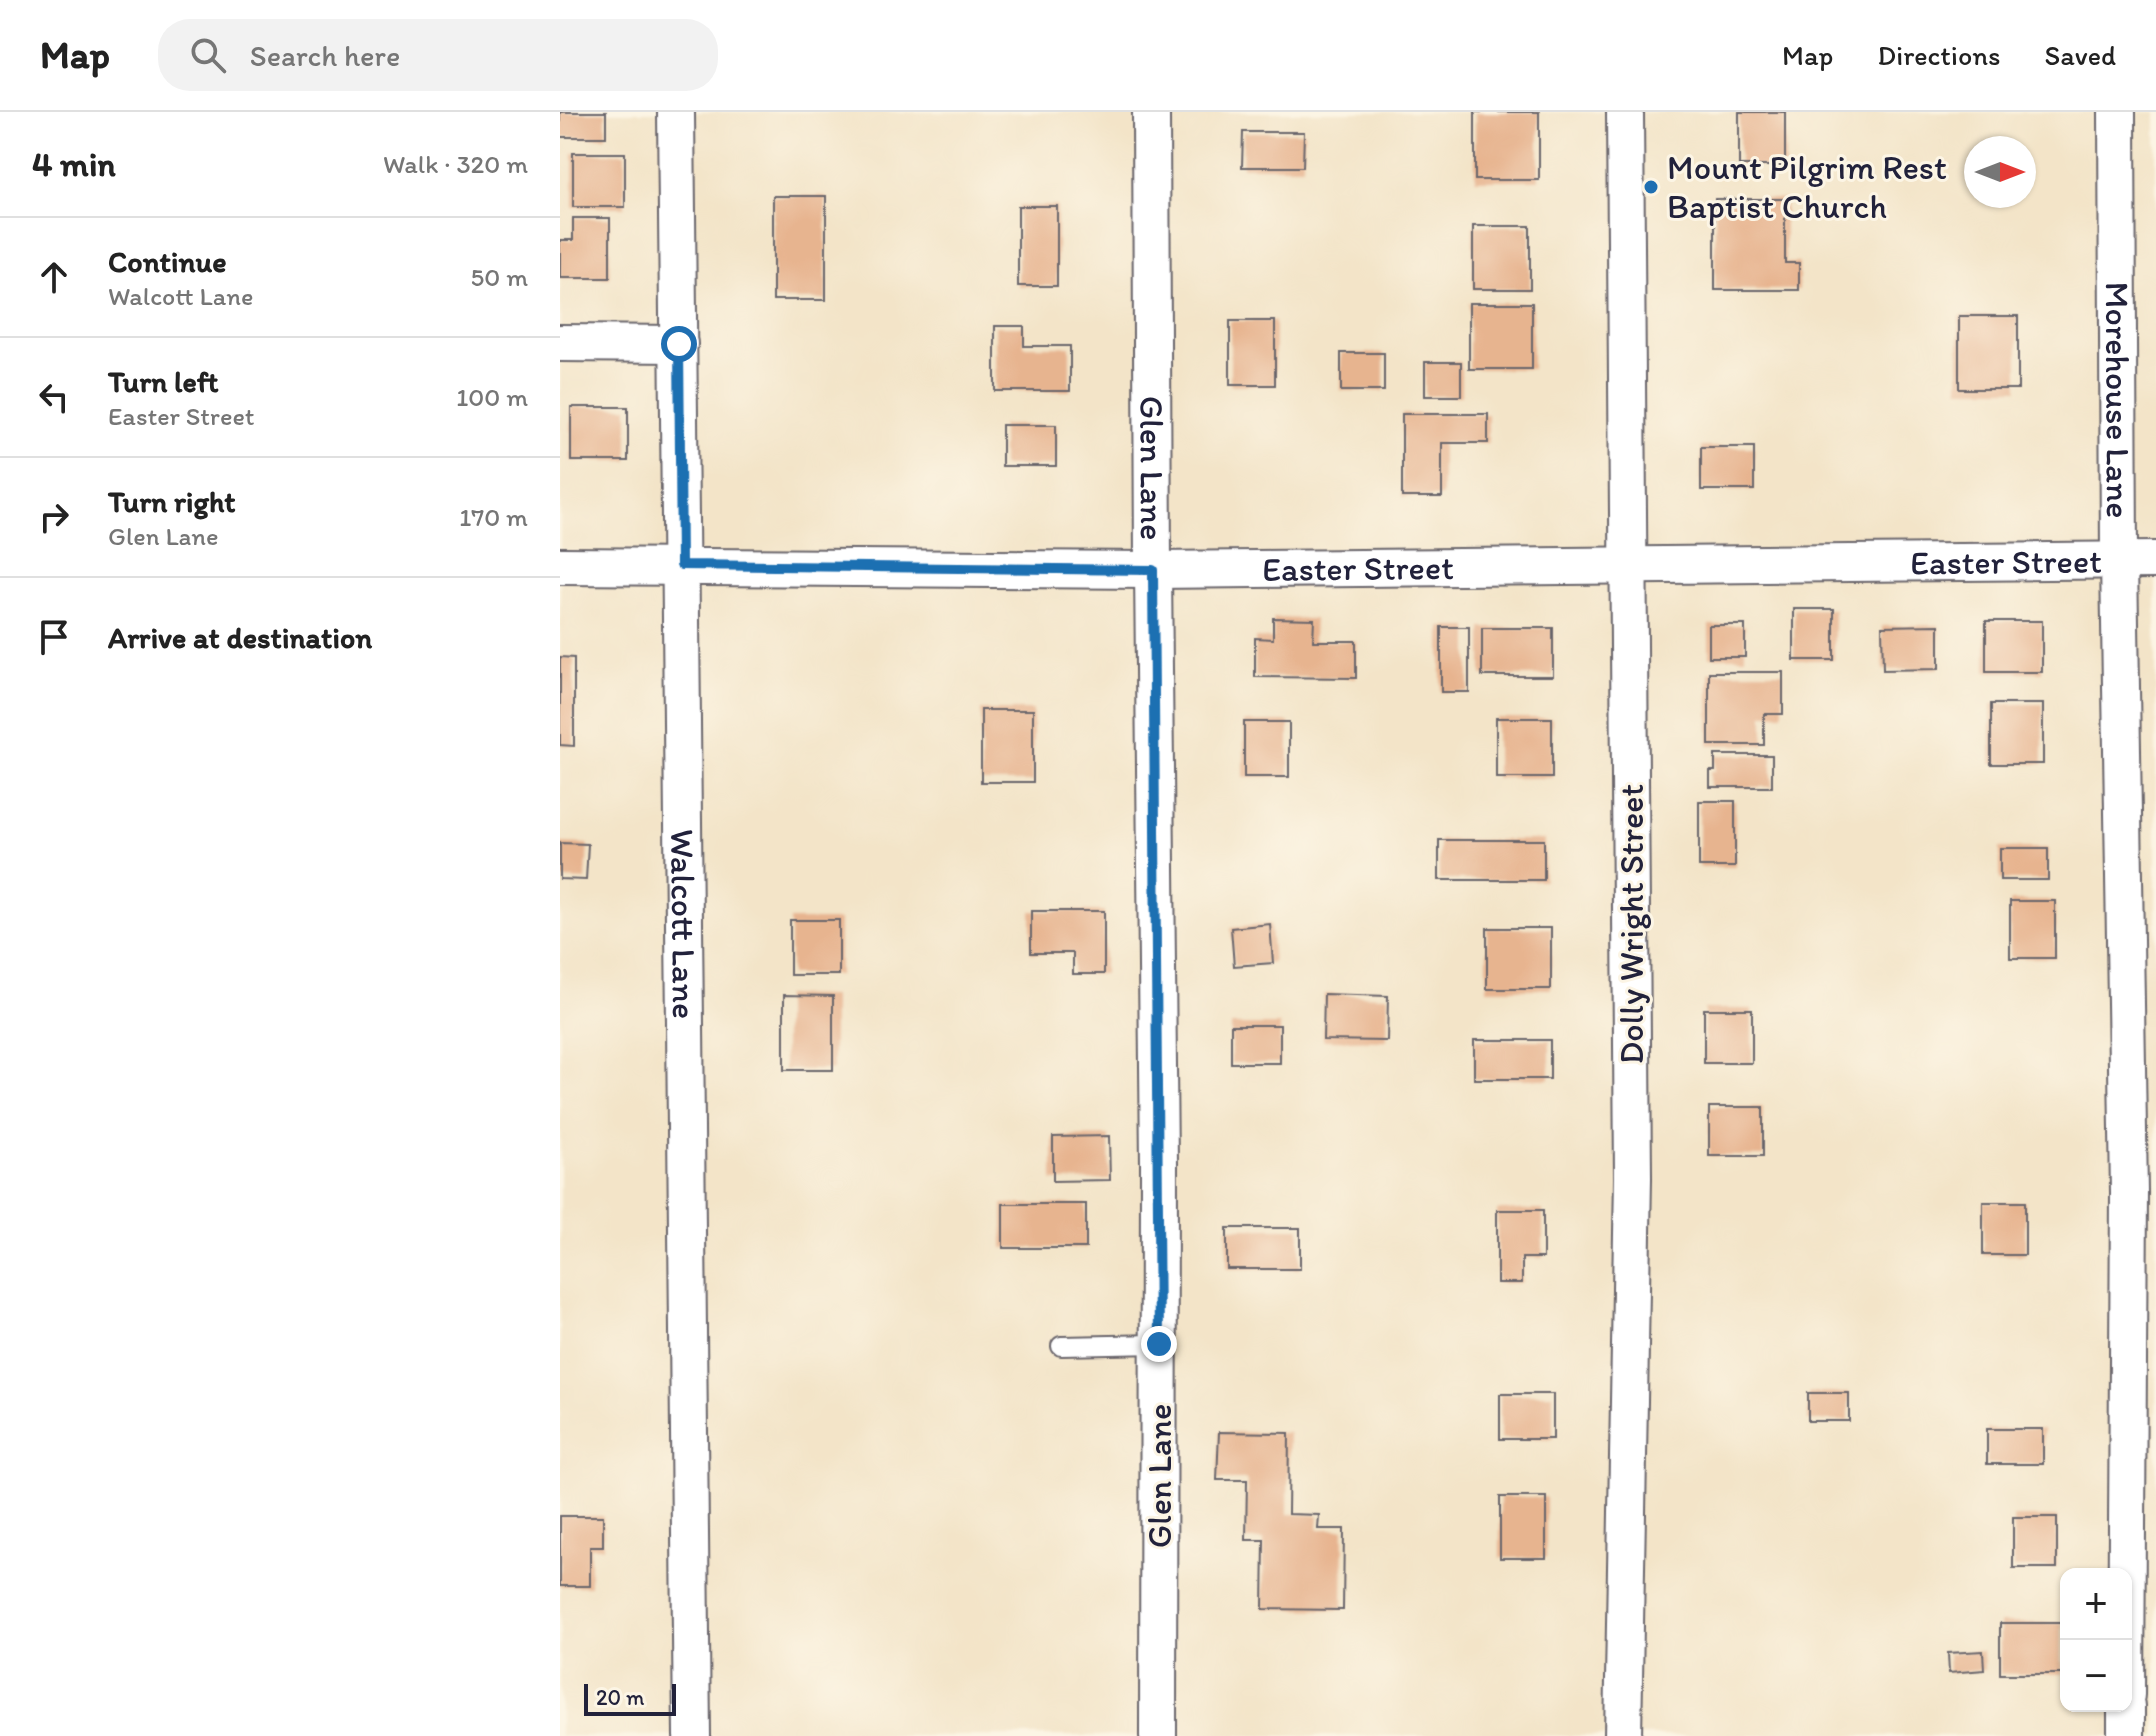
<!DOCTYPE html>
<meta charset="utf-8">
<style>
:root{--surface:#fff;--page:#f2f2f2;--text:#222;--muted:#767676;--line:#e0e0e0}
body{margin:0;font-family:Itim,sans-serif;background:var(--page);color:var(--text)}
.controls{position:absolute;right:24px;bottom:24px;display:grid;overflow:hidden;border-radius:16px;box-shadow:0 2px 6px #0004}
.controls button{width:72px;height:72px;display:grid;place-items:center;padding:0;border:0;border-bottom:2px solid var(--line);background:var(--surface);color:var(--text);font:40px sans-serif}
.compass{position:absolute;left:1404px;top:24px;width:72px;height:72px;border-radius:50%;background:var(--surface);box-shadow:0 2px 6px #0004;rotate:90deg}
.scale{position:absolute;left:24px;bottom:20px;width:92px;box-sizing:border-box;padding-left:8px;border:4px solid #22223b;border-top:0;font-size:22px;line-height:28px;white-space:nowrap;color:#22223b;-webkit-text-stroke:6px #fcf5e5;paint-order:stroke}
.stop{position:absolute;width:24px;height:24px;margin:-18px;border:6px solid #1f6fb2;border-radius:50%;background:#fff}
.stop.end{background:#1f6fb2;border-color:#fff;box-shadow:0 2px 8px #0008}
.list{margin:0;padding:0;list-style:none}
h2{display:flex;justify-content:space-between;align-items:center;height:104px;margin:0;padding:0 32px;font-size:34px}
h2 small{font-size:26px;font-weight:400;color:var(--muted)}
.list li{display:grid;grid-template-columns:52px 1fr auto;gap:24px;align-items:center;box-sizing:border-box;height:120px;padding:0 32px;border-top:2px solid var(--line)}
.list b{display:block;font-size:30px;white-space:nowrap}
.list p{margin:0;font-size:26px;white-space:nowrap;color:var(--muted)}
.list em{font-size:26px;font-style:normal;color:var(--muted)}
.icon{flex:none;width:44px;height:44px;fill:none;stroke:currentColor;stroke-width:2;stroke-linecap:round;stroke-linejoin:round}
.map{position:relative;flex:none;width:1596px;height:1624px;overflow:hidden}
header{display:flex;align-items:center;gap:48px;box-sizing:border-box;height:112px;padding:0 40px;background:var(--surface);border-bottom:2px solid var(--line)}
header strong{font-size:38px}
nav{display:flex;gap:44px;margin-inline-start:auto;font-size:28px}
.search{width:560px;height:72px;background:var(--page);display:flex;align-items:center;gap:20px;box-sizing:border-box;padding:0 28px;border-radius:32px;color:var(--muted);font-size:30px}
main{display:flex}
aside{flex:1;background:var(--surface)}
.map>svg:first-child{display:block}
.building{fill:#e7b48f}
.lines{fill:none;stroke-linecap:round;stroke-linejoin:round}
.lane-casing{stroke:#6b666c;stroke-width:22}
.street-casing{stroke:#6b666c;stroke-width:40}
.lane{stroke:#fff;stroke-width:18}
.street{stroke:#fff;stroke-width:36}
.route{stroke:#1f6fb2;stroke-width:10}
.poi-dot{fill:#1f6fb2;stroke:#fcf5e5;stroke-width:3}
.labels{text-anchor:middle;stroke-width:6;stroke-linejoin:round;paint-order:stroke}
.poi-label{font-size:34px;fill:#22223b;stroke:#fcf5e5;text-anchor:start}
.street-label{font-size:34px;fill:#22223b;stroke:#fcf5e5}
</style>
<header>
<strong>Map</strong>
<div class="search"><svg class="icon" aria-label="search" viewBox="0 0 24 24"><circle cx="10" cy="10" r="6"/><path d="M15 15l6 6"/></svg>Search here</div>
<nav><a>Map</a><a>Directions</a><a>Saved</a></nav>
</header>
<main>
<aside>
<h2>4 min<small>Walk · 320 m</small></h2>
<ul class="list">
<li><svg class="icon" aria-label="ahead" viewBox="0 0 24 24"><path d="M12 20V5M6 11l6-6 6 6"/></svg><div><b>Continue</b><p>Walcott Lane</p></div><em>50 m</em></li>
<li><svg class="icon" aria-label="left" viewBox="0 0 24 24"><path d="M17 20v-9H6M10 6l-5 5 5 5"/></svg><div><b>Turn left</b><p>Easter Street</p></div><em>100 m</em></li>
<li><svg class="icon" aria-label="right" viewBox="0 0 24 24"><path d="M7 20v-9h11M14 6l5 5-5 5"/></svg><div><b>Turn right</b><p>Glen Lane</p></div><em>170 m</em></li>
<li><svg class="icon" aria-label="arrive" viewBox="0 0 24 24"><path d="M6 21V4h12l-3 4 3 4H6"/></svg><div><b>Arrive at destination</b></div></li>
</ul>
</aside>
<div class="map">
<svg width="1596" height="1624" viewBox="0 0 1596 1624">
<rect width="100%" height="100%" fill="#fcf5e5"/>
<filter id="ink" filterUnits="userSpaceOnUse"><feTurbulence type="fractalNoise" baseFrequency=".0125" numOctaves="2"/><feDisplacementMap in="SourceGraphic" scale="16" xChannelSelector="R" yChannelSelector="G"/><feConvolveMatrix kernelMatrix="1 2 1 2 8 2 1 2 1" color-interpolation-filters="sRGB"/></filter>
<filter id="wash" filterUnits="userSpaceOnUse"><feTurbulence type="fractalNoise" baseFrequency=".006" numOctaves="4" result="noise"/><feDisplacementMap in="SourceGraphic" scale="32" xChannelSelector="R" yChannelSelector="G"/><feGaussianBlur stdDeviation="1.8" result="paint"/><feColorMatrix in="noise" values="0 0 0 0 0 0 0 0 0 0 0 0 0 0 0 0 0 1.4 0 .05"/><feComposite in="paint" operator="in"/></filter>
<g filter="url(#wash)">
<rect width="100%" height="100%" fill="#f3e4c8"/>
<g id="blocks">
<g class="building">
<rect x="0" y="0" width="46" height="25"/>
<rect x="915" y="0" width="64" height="68"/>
<rect x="1179" y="0" width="46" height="54"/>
<polygon points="683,20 744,20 743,55 682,55"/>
<rect x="13" y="41" width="52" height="54"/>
<rect x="213" y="84" width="53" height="104"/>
<polygon points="1155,87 1225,87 1225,151 1239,151 1239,178 1155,178"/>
<rect x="458" y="94" width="39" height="80"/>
<polygon points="13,106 50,106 50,166 0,166 0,128 13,128"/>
<rect x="913" y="114" width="57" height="63"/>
<rect x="909" y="191" width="63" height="66"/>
<rect x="1399" y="204" width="59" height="73"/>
<rect x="670" y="209" width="45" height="64"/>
<polygon points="435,214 464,214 464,234 510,234 510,279 435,279"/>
<rect x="781" y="241" width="43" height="38"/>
<rect x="865" y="250" width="36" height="34"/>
<rect x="11" y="295" width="57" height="54"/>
<polygon points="842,302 928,302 928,331 882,331 882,385 842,385"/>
<rect x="442" y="313" width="54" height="41"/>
<rect x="1141" y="335" width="53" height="43"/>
<rect x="1234" y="497" width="40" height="51"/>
<polygon points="713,506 754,507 753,529 796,529 796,566 695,565 695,526 713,527"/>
<rect x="1426" y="509" width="56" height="51"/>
<rect x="1149" y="513" width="36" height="32"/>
<polygon points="1379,513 1379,557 1323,558 1322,514"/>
<rect x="881" y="515" width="28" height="65"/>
<rect x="922" y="516" width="71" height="48"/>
<polygon points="0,545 14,546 14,634 0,633"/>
<polygon points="1149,560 1223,560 1223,602 1204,602 1204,633 1149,633"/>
<rect x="1431" y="592" width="52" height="60"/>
<rect x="421" y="598" width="52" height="72"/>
<rect x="936" y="606" width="56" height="60"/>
<rect x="684" y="610" width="45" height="55"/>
<polygon points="1155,643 1212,643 1212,675 1150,675 1150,659 1155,659"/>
<rect x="1139" y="689" width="36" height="66"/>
<rect x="879" y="728" width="105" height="40"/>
<polygon points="0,731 28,732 26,768 0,767"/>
<rect x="1440" y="736" width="48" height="32"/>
<rect x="1450" y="789" width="45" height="57"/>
<polygon points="471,799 544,799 544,862 513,862 513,841 471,841"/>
<rect x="230" y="808" width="49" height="55"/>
<polygon points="710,812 713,851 674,854 671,816"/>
<rect x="927" y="816" width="64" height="61"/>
<polygon points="764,882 828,884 827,929 763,928"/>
<polygon points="224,883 273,884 273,958 224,958"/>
<rect x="1144" y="897" width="48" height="54"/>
<rect x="671" y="913" width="49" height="38"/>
<rect x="914" y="928" width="76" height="39"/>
<rect x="1149" y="995" width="54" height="49"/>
<polygon points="549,1024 550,1068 493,1069 493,1025"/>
<rect x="1423" y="1090" width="42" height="53"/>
<rect x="443" y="1092" width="83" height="44"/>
<polygon points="937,1098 983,1098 983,1146 962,1146 962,1171 937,1171"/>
<rect x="667" y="1116" width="73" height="41"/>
<rect x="1248" y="1281" width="41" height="28"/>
<rect x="940" y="1282" width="53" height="45"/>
<rect x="1427" y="1317" width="56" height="35"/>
<polygon points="659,1320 729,1321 728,1402 759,1403 758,1417 784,1417 783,1498 703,1497 704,1428 686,1428 687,1368 657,1368"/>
<rect x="940" y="1385" width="46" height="61"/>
<polygon points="0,1404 43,1404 43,1435 30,1435 30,1474 0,1474"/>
<rect x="1453" y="1405" width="44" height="51"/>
<rect x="1440" y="1511" width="62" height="51"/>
<polygon points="1423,1539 1424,1558 1389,1561 1388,1541"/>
</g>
</g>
</g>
<g filter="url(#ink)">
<use href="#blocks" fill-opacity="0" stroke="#6b666c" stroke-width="2"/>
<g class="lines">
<defs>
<polyline id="lane" points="501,1234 599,1232"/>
<g id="street">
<path id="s1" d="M116,0L132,1624"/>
<path id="s2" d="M591,0L593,458L599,1052L598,1624"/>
<path id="s3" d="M1557,0L1559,448L1569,1081L1566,1583"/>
<polyline points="0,231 119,232"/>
<path id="s4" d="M0,454L593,458L1596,448"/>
<polyline points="1063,1624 1073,1066 1065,0"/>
<polyline points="1566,1624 1566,1594"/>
</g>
</defs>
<use href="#lane" class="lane-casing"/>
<use href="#street" class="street-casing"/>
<use href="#lane" class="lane"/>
<use href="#street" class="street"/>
</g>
</g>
<g class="lines" filter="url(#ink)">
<polyline class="route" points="119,232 121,453 593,458 599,1232"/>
</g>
<circle class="poi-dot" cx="1091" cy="75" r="8"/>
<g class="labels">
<g class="poi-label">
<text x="1107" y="67">Mount Pilgrim Rest<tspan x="1107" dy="39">Baptist Church</tspan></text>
</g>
<g class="street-label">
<text dy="12" stroke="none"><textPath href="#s3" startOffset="288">Morehouse Lane</textPath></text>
<text dy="12" stroke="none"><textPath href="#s2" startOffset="356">Glen Lane</textPath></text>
<text dy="12" stroke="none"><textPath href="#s4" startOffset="1446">Easter Street</textPath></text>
<text dy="12" stroke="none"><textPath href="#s4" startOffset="798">Easter Street</textPath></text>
<text dy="12" stroke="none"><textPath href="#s1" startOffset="812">Walcott Lane</textPath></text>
<text transform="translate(1071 812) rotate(-90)" y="12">Dolly Wright Street</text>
<text transform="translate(599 1364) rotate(-90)" y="12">Glen Lane</text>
</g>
</g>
</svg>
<div class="controls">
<button>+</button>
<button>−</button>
</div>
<svg class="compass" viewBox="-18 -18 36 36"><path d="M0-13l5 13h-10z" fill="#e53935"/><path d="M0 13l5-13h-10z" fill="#767676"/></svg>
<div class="scale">20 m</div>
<div class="stop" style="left:119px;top:232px"></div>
<div class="stop end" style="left:599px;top:1232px"></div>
</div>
</main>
